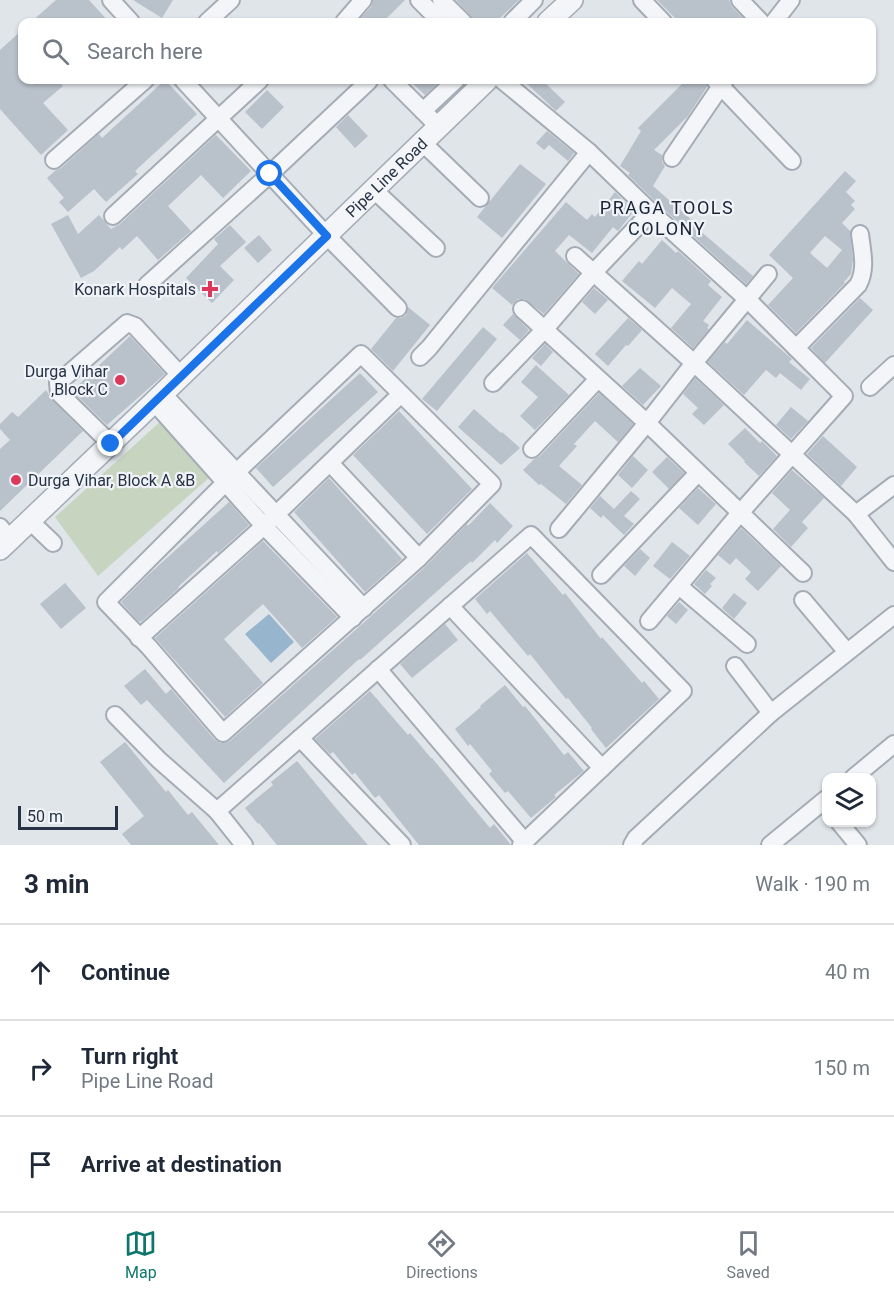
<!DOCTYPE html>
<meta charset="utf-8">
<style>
:root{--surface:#fff;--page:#f6f6f7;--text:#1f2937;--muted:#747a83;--line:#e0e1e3;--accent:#0f766e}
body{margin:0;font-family:Roboto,sans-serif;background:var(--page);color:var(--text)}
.controls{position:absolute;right:18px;bottom:18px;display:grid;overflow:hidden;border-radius:12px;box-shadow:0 2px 4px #0004}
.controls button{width:54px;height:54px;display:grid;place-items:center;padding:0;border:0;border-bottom:2px solid var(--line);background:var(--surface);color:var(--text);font:30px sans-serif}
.scale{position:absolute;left:18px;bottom:15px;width:100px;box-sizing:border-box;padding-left:6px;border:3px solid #273344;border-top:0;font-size:16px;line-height:21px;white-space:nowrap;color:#273344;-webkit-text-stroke:4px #f0f3f8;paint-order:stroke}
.stop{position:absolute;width:18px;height:18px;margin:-14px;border:4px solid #1a73e8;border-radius:50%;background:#fff}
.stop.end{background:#1a73e8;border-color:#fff;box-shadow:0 2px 6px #0008}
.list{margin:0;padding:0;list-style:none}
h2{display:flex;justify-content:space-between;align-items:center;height:78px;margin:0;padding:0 24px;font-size:26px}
h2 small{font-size:20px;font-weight:400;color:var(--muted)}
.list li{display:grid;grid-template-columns:39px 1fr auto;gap:18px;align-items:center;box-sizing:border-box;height:96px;padding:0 24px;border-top:2px solid var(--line)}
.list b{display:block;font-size:22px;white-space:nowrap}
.list p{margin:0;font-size:20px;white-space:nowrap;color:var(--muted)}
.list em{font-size:20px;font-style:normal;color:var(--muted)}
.icon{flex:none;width:33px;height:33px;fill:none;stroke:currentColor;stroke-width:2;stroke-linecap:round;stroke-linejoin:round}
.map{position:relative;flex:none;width:894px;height:845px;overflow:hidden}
.search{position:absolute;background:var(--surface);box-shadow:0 2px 4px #0004;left:18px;right:18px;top:18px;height:66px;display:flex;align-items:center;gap:15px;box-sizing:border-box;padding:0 21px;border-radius:12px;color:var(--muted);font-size:22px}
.sheet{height:366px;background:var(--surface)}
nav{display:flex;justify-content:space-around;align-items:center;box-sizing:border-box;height:84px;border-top:2px solid var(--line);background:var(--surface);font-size:16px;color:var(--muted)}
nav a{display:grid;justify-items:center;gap:3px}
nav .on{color:var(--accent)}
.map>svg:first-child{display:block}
.green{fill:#c7d5c0}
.water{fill:#97b6ce}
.building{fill:#b9c1cb;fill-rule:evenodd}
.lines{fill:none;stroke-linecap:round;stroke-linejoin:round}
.minor-casing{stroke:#a5acb5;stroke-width:20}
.tertiary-casing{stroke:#a5acb5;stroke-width:24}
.minor{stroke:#f3f5f8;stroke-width:16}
.tertiary{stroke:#f3f5f8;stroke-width:21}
.route{stroke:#1a73e8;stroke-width:8}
.poi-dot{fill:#dc385c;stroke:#f0f3f8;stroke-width:2}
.labels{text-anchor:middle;stroke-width:4.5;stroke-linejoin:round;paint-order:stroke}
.street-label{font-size:16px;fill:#273344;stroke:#f0f3f8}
.poi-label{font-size:16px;fill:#273344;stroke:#f0f3f8;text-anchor:end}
.neighbourhood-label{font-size:18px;letter-spacing:1.5px;fill:#192434;stroke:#f0f3f8}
</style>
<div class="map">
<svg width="894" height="845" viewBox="0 0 894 845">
<rect width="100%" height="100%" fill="#e0e5ea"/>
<polygon class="green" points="161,421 211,476 98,576 55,517"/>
<polygon class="water" points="269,614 294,642 271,663 245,634"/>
<g class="building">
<polygon points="56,0 89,0 109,22 31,22"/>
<polygon points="133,0 173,0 162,18"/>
<polygon points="373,0 405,0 383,22 357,22 371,7"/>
<polygon points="456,0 519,0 496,22 473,22 470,15"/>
<polygon points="657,0 729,0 732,7 747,22 679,22"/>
<polygon points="22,30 22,80 27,80 32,85 39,80 57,80 63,86 43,103 68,130 41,155 0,109 0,50"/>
<polygon points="165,80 197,114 135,171 138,174 106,202 94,189 68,212 59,202 64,198 47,178 56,170 61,168 99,134 102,138"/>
<polygon points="409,80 441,80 425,95"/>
<polygon points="523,80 542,80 565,102 556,111"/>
<polygon points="686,80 704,80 707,87 688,116 654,150 662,155 662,162 665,166 653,186 694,222 692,224 753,276 746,284 657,203 628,175 630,173 620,166 641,131 638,128"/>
<polygon points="267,90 284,107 262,129 245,112"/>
<polygon points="348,115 368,136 355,148 336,127"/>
<polygon points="547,131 574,153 568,161 549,145 544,150 536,143"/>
<polygon points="216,135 251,171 223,198 201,175 168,206 191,231 158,260 137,236 122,250 120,247 94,271 81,278 51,224 68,215 78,234 99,215 111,229 120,224"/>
<polygon points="520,164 546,184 502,238 477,217"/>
<path d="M845,171L856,181L846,192L855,201L851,205L855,209L842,223L850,231L853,260L851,274L844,282L845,283L796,333L768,305L793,278L769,255ZM825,236L842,250L827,268L810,253Z"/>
<polygon points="615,192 634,211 618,231 613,227 592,253 569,235 555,251 579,274 544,314 525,299 518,299 512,305 492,288 566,202 587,220 592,214 595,217"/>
<polygon points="230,225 246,242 220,266 234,280 212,303 186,278 218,244 214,239"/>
<polygon points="259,235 272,250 258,263 244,248"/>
<polygon points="662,240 676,253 678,251 711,281 708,285 722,297 703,321 709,325 707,328 709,329 693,348 671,328 691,304 672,288 655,308 622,281 639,261 642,264"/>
<polygon points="594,288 608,300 595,314 582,302"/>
<polygon points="860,298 873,310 825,363 811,348"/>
<polygon points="408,307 430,325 393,371 371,349 396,318 401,318 406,315"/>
<polygon points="513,314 529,330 520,340 503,325"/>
<polygon points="628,318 642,330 628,346 626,345 608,366 595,354"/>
<polygon points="747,320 792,359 789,362 810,379 801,390 780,373 776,378 766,370 744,395 708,362 725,342 727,344"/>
<polygon points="483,327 497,339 437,411 422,399"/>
<polygon points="130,336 165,374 107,425 72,391"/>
<polygon points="545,344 553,352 541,366 532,358"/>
<polygon points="536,365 569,395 535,430 520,416 538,397 521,382"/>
<polygon points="640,368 661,386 643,405 622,386"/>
<polygon points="360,373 378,392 273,487 256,468"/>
<polygon points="695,378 724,405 704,425 692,414 698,408 683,394"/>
<polygon points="46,390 52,400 83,431 0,511 0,449 10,440 0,429 0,424 12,412 18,417"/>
<polygon points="599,393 633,424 618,442 595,421 574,444 577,446 559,466 582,485 566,504 541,484 539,485 523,470 534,459 540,456"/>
<polygon points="791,407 808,421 791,439 776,425"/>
<polygon points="474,409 501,433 502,432 520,448 501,465 458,427"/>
<polygon points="399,411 472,489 427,534 353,455"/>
<polygon points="745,428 760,443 762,441 777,456 759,476 744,462 745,461 728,444"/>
<polygon points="823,436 857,467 841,486 807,454"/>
<polygon points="633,456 648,470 632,488 618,475"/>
<polygon points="667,457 684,473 669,489 652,472"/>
<polygon points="792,470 824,498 802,522 808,528 791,547 773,529 790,510 772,493"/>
<polygon points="329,478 402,559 365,592 294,512"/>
<polygon points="698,488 716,504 698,525 679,508"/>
<polygon points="631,491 640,499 624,516 634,524 624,535 603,515 601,518 590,508 600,496 614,509"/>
<polygon points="229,502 249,525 218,553 217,551 178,587 179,588 141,622 140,621 139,622 121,602 148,575"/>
<polygon points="490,503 513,526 497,543 495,540 472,563 471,561 360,660 359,659 224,783 147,700 141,705 124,686 145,669 166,694 171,689 215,740 220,743 226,743 230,741 360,626 426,566 467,524 468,526"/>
<polygon points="741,528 781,566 758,591 745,579 751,572 736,558 730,565 718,555"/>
<polygon points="263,541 337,617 302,648 263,604 224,639 263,683 225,717 155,638"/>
<polygon points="672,542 690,556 670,579 653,566"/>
<polygon points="640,549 650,558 635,576 624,566"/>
<polygon points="527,553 563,595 565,593 601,639 602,637 642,683 644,681 659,699 606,748 591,729 592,728 568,698 566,699 530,654 528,656 490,611 487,614 475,599"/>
<polygon points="706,570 716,578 710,584 712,586 705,594 694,584"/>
<polygon points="65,583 86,608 61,629 40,604"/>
<polygon points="734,593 747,603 734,619 722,608"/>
<polygon points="679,602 688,610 676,624 667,616"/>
<polygon points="445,624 458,640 412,678 400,664"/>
<polygon points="505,685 523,707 525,706 564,755 568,752 584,771 554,795 556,797 531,818 508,791 505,793 489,774 492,771 470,744 468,746 455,729 481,707 480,706"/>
<polygon points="370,691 408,735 410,733 431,758 432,758 490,828 494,824 511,845 419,845 379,795 375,798 355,773 352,775 333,752 330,754 315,739"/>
<polygon points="125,742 166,792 168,790 188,815 192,812 219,845 131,845 122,834 144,816 100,762"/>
<polygon points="297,761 335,807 368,845 277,845 259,823 258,824 245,808 273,785 271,782"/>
</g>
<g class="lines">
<defs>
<g id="minor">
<polyline points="111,0 131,22"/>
<polyline points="419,0 441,22"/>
<polyline points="441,0 463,22"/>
<polyline points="642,0 663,22"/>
<polyline points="740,0 761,22"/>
<polyline points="207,22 231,0"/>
<polyline points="344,22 363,0"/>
<polyline points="512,22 534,0"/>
<polyline points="774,22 791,0"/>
<polyline points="183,80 327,236 398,308"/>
<polyline points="392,80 439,127"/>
<polyline points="502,80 589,152 651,212 747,299 844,396 740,513 649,621"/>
<polyline points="715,80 792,161"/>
<polyline points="423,111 456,80"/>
<polyline points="423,143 480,198"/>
<polyline points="672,158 725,80"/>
<polyline points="54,160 145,80"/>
<polyline points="374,190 436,248"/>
<polyline points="113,216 260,80"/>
<polyline points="575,256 694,363 856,514"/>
<polyline points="147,285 270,174 369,81"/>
<polyline points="522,309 647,423 803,573"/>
<path d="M796,348L858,285C867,269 862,251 860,234"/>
<polygon points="361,354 492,484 419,558 223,733 149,647 106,602 226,482"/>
<polyline points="420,357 429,348 589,152"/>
<polyline points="493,383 544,330 594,272 651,212"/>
<polyline points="870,387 894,365"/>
<polyline points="163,394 364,608"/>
<polyline points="154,402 264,526 353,618"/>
<polyline points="111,444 59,393 58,383 127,323 135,326 181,376"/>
<polyline points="532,449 598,379"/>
<polyline points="330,463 419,558"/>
<polyline points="894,485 856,514 894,562"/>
<polyline points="29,520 53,543"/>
<polyline points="0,527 10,539"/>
<polyline points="559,529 647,423 694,363 768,274"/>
<polyline points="601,575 698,473"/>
<polyline points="679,586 747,644"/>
<polyline points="803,600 847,652"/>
<polyline points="450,606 602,768"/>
<polyline points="139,638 264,526 401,394"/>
<polyline points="735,666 771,713"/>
<polyline points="378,669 525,842"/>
<polyline points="115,715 159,760 217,811"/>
<polyline points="300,738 402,845"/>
<polyline points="853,778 894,744"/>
<polyline points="839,822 858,845"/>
<polyline points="244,845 217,811 531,535 683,691 521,845"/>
<polyline points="632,845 636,838 771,713 894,615"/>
<polyline points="770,845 826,799"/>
</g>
<g id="tertiary">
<polyline points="548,22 572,0"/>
<path id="s1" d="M0,549L154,402L487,80"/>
</g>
</defs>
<use href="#minor" class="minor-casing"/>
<use href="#tertiary" class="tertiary-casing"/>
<use href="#minor" class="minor"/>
<use href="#tertiary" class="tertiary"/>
</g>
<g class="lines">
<polyline class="route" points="111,444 327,236 270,174"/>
</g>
<g class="poi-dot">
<path d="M207 280h6v6h6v6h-6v6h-6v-6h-6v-6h6z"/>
<circle cx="120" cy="380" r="6"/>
<circle cx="16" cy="480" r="6"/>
</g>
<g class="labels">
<g class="street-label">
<text dy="6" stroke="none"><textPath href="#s1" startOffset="536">Pipe Line Road</textPath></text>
</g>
<g class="poi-label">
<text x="196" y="295">Konark Hospitals</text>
<text x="108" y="377">Durga Vihar<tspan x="108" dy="18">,Block C</tspan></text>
<text x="28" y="486" text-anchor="start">Durga Vihar, Block A &amp;B</text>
</g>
<g class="neighbourhood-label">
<text x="667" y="214">PRAGA TOOLS<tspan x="667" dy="21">COLONY</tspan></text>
</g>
</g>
</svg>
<div class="controls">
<button><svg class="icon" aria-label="layers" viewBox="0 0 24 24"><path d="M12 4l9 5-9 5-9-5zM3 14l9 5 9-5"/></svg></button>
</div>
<div class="scale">50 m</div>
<div class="stop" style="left:270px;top:174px"></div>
<div class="stop end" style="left:111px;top:444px"></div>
<div class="search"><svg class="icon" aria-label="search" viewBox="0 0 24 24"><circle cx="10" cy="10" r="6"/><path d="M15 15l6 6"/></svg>Search here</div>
</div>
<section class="sheet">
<h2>3 min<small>Walk · 190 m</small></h2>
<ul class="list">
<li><svg class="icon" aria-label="ahead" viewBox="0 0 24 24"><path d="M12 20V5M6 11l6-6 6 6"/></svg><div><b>Continue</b></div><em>40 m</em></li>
<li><svg class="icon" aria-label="right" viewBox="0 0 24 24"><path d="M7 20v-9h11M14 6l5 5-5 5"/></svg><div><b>Turn right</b><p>Pipe Line Road</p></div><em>150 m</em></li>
<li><svg class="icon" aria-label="arrive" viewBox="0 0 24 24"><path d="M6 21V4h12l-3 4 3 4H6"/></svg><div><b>Arrive at destination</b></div></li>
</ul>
</section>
<nav>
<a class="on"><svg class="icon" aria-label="map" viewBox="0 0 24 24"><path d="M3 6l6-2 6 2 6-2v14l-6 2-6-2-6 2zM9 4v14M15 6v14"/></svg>Map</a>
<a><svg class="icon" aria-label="directions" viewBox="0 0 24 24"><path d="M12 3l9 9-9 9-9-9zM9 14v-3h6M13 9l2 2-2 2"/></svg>Directions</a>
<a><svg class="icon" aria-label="saved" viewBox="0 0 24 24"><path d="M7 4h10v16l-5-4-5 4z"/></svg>Saved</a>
</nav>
